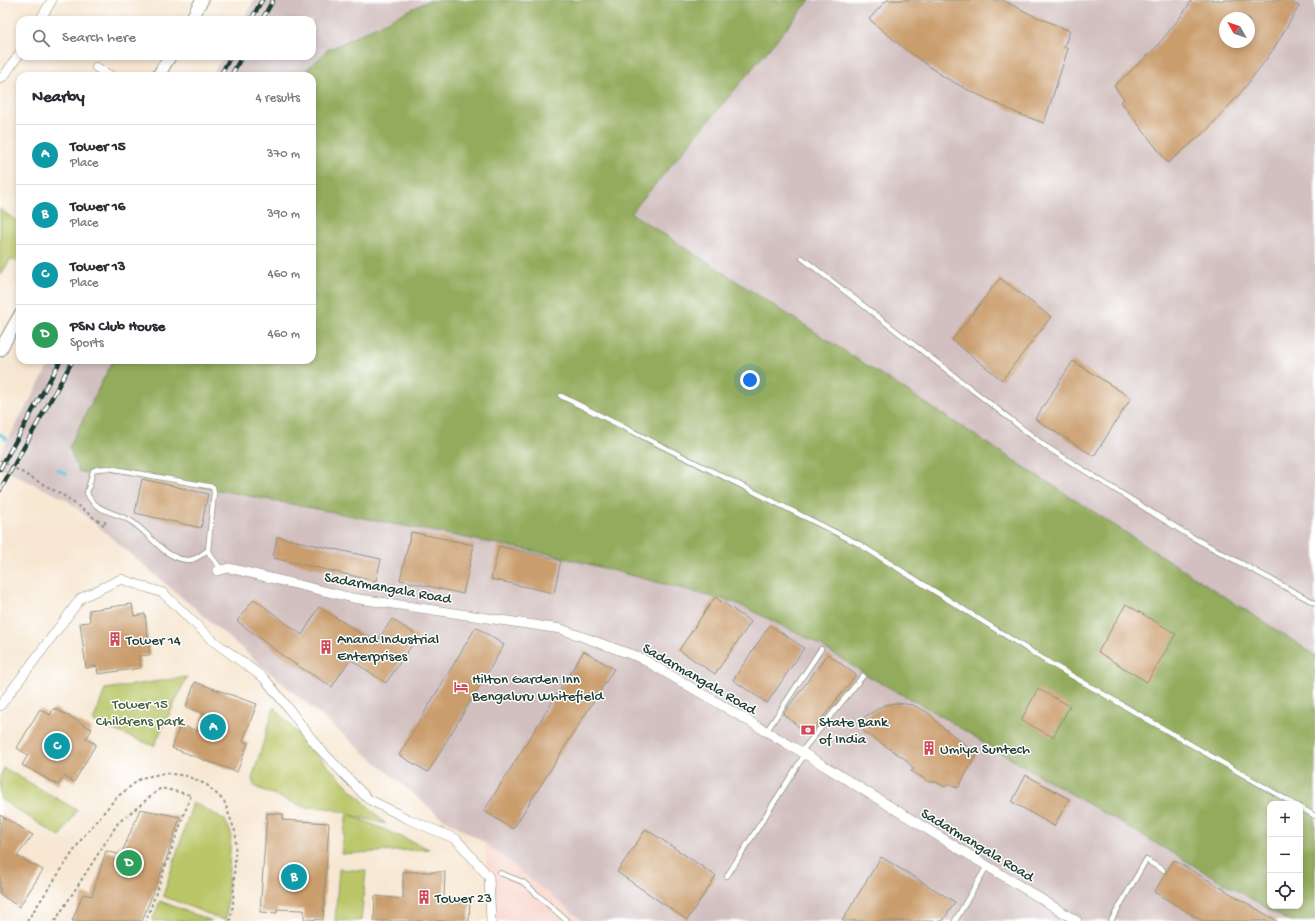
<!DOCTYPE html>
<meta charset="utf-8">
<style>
:root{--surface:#fff;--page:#f2f2f3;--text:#2b2b33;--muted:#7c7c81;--line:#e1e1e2;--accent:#db2777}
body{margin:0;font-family:"Gochi Hand",sans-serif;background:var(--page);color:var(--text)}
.controls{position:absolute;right:12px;bottom:12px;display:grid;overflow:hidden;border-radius:8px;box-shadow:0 2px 6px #0003}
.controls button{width:36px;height:36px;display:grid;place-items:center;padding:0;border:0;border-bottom:1px solid var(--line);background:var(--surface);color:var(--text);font:20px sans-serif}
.compass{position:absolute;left:1219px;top:12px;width:36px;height:36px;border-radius:50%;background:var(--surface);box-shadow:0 2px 6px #0003;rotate:310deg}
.you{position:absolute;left:750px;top:380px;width:14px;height:14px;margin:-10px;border:3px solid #fff;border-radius:50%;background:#1a73e8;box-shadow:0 0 0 6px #1a73e833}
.badge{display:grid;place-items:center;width:26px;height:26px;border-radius:50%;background:var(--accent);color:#fff;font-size:13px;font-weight:700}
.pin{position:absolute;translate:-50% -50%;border:2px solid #fff;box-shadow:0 1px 4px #0006}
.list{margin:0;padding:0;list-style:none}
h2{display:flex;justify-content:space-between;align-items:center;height:52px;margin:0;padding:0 16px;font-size:17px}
h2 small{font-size:13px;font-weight:400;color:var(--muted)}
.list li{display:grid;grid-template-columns:26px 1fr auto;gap:12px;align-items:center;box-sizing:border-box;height:60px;padding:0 16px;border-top:1px solid var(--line)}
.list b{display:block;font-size:15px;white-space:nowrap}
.list p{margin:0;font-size:13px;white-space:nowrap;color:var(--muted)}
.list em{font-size:13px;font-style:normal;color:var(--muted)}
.icon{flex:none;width:22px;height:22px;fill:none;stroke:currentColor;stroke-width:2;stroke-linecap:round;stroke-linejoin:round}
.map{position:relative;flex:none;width:1315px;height:921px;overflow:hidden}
.search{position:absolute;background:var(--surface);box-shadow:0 2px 6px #0003;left:16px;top:16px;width:300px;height:44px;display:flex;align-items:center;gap:10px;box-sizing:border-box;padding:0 14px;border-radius:12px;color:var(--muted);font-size:15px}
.panel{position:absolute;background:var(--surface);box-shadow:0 2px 6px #0003;left:16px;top:72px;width:300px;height:292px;border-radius:12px}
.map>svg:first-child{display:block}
.built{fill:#f7d1c6}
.industrial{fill:#d2bfbf;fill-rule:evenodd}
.green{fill:#bac668;stroke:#6c824e}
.forest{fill:#93ab5c;stroke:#597448;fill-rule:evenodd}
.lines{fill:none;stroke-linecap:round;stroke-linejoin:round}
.stream{stroke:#57bfd5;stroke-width:3.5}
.building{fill:#ca9d6d;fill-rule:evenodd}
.service-casing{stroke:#8b9283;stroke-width:6}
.minor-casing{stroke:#8b9283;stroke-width:10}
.tertiary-casing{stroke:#8b9283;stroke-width:14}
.path{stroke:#8b9283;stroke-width:2;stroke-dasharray:3 3;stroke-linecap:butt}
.service{stroke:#fff;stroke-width:4.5}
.minor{stroke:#fff;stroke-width:9}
.tertiary{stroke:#fff;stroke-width:12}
.rail-casing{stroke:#1f3d34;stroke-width:4.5}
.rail{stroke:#fff;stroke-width:3;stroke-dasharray:9;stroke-linecap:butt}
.labels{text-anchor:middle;stroke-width:3;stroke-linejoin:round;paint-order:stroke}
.street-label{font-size:15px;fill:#1f3d34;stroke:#fff}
.poi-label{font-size:15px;fill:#1f3d34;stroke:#fff;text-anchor:start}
.park-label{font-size:15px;fill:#465f41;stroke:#fff}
</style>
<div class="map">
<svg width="1315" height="921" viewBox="0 0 1315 921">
<rect width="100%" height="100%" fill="#fff"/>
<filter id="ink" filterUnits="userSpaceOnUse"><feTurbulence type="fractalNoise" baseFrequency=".025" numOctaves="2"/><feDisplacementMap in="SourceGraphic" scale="8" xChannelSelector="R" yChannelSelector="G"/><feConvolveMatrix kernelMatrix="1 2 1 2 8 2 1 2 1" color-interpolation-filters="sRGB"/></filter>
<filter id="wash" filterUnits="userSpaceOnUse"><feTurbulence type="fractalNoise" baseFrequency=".012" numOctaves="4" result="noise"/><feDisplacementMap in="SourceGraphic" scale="16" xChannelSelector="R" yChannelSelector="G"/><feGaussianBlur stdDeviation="0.9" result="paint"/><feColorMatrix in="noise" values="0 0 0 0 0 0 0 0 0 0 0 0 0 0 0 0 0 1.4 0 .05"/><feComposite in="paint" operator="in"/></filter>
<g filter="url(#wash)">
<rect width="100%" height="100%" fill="#f7e7d2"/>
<polygon class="built" points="485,843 583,921 490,921"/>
<path class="industrial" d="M254,0H1315V921H583L485,843L438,815L67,500L0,468V454L52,360H312V76H211L223,56H312V20H243ZM1225,18H1249V42H1225ZM1270,804H1300V906H1270Z"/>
<g class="green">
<polygon points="0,209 20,224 20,263 11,259 0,276"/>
<polygon points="187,677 154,746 93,722 105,689"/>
<polygon points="274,707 314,752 386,824 351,815 429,849 341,854 347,813 326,808 304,807 255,787 252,779"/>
<polygon points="4,768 77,810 60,837 0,799 0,777"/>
<polygon points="193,802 225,820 231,833 226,921 163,896"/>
<polygon points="339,869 366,871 361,921 335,921"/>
<polygon points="160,901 212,921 152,921"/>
</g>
<path class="forest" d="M430,0H810L631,213L1315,655V921H1289L1001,753L936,713L870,677L813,641L736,603L554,555L151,477L79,472L69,447L113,360H312V76H300L328,50ZM1270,804H1300V906H1270Z"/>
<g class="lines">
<g class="stream">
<polyline points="0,434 6,439"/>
<polyline points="58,470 66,474"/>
</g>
</g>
<g id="blocks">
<g class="building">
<polygon points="887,0 1003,0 1030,14 1070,31 1064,47 1068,49 1044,123 1019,114 970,91 946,78 906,50 869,19"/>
<path d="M1192,0H1288L1299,6L1273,50L1243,90L1208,129L1168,163L1121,102L1124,99L1114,86L1143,60L1157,46L1182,15ZM1225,18H1249V42H1225Z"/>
<polygon points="1000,278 1051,317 1002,380 952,340"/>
<polygon points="1073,361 1131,398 1094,456 1035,419"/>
<polygon points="142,479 208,494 201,528 135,513"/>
<polygon points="411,532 474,545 463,594 400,580"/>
<polygon points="277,537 381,559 376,581 273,558"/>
<polygon points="499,546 561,560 554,593 491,579"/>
<polygon points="715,597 751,622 715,674 679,650"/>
<polygon points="254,599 302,635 319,607 376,643 392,619 418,636 386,683 350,659 332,687 287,659 237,621"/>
<polygon points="132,604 134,616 145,614 150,655 139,656 141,668 98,674 97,666 86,668 80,623 90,622 89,610"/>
<polygon points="1126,604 1176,634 1147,682 1098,652"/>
<polygon points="770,625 804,648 767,703 733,680"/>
<polygon points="476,627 504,645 428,772 399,755"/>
<polygon points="584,651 614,669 513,829 484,811"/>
<polygon points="828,654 856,675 809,735 783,714"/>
<polygon points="195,682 257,704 243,741 248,743 237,772 172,748 180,725 198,731 204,714 186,707"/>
<polygon points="1038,689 1070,706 1053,737 1021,720"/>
<polygon points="897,703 913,705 929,713 940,725 977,754 958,788 949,784 945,787 936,782 930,782 911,771 914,769 905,759 863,731 868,724 860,720 884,705"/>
<polygon points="54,708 92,729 86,739 96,744 74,782 64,776 58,785 22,765 28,755 17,748 40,709 50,715"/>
<polygon points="1026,775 1069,799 1054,826 1012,802"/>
<polygon points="140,809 180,817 166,860 142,921 72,921 83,894 92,896 106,851 121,855"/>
<polygon points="267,813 283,814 283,820 329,823 323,920 304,919 304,910 277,909 277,913 260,912"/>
<polygon points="0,815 33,835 17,856 43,870 19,907 0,894"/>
<polygon points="646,829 716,876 687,920 617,872"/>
<polygon points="881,857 955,902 943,921 842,921"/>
<polygon points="1174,860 1277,921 1203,921 1154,892"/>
<polygon points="403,872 445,872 444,899 470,899 469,921 374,921 375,896 403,899"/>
</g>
</g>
</g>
<g filter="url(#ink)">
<use href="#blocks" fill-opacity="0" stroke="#8b9283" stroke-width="1"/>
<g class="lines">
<defs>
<g id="service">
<polyline points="802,258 1045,446 1190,536 1315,603"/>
<polyline points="561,396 859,544 1048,662 1294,804"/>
<path d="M208,550C202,554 195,561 187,560C162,558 149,531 129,520C114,512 94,511 87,493L93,471L97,469L109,468L213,487L214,493L208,550L210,555L222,570"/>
<polyline points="766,732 821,649"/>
<polyline points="801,752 863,676"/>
<polyline points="1300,807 1315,816"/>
<polyline points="500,873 523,882 567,921"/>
<polyline points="727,876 805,754"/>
<polyline points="955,921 987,866"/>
<polyline points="1111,921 1146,860 1163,870"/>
</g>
<g id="minor">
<polyline points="40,20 52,0"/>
<polyline points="96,67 111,76"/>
<polyline points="0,78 4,76 20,53"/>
<polyline points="217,571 229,568 353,598 561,629 641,658 805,754 1077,921"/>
<polyline points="0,706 81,598 121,579 163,593 212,640 264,678 286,705 317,746 368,799 408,819 456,839 489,877 491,921"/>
</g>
<g id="tertiary">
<polyline points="191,20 202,0"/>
<polyline points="158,76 170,56"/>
<polyline points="0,350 20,315"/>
</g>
</defs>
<use href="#service" class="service-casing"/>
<use href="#minor" class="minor-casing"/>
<use href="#tertiary" class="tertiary-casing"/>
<g class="path">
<polyline points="0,460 66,497 105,526 105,519"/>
<polyline points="27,921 83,837 116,798 141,778 165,773 187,776 207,785 224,801 236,834 233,905 230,921"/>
<polyline points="55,921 118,823 161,788 191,795 146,921"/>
</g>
<use href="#service" class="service"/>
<use href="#minor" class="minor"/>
<use href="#tertiary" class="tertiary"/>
<defs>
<g id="rail">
<polyline points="251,20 262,0"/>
<polyline points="262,20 273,0"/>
<polyline points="220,76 231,56"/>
<polyline points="231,76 242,56"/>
<polyline points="0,469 61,360"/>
<polyline points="0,490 73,360"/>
</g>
</defs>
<use href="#rail" class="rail-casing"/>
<use href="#rail" class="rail"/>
</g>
</g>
<defs>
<symbol id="building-bare" viewBox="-9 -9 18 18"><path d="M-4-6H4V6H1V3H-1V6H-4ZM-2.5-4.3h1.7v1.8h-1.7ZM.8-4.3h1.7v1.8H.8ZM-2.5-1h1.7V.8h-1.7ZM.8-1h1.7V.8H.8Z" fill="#d1495b" stroke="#fff" stroke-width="2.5" paint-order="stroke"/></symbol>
<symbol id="hotel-bare" viewBox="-9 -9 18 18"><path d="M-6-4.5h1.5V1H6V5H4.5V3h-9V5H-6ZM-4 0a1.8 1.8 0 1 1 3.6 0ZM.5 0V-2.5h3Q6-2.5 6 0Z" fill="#d1495b" stroke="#fff" stroke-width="2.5" paint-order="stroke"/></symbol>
<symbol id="bank-bare" viewBox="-9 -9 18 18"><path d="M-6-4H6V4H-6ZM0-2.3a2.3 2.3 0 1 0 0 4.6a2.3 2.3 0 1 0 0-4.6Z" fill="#d1495b" stroke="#fff" stroke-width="2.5" paint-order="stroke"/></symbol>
</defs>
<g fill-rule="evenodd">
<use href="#building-bare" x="105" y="629" width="20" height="20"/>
<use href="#building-bare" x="316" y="637" width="20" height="20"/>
<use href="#hotel-bare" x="451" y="677" width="20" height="20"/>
<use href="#bank-bare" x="798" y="720" width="20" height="20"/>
<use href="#building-bare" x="919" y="738" width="20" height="20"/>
<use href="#building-bare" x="414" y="887" width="20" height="20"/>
</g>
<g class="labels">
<g class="street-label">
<text transform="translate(388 587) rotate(10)" y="5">Sadarmangala Road</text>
<text transform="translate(700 678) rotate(30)" y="5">Sadarmangala Road</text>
<text transform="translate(978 844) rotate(31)" y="5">Sadarmangala Road</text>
</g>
<g class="poi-label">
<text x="337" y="643">Anand Industrial<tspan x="337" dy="17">Enterprises</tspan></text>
<text x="126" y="644">Tower 14</text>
<text x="472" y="683">Hilton Garden Inn<tspan x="472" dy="17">Bengaluru Whitefield</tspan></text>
<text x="819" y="726">State Bank<tspan x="819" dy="17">of India</tspan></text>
<text x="940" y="753">Umiya Suntech</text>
<text x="435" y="902">Tower 23</text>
</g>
<g class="park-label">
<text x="140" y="708">Tower 15<tspan x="140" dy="17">Childrens park</tspan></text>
</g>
</g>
</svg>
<div class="controls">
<button>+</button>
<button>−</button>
<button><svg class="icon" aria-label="locate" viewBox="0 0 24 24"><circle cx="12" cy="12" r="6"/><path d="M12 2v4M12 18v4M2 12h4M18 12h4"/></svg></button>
</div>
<svg class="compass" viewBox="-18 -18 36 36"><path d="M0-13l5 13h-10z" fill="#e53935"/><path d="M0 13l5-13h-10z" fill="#7c7c81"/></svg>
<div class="you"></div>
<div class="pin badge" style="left:213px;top:727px;background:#0f9aa8">A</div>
<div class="pin badge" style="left:294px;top:877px;background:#0f9aa8">B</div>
<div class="pin badge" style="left:57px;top:746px;background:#0f9aa8">C</div>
<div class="pin badge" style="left:129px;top:863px;background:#2e9e5b">D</div>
<div class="search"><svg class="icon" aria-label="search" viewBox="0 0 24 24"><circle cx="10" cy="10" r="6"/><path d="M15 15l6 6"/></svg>Search here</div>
<section class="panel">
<h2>Nearby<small>4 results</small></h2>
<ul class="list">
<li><span class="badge" style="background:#0f9aa8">A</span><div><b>Tower 15</b><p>Place</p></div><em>370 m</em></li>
<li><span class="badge" style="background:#0f9aa8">B</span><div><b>Tower 16</b><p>Place</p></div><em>390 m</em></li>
<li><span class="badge" style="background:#0f9aa8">C</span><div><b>Tower 13</b><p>Place</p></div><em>460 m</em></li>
<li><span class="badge" style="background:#2e9e5b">D</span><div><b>PSN Club House</b><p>Sports</p></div><em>460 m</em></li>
</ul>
</section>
</div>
